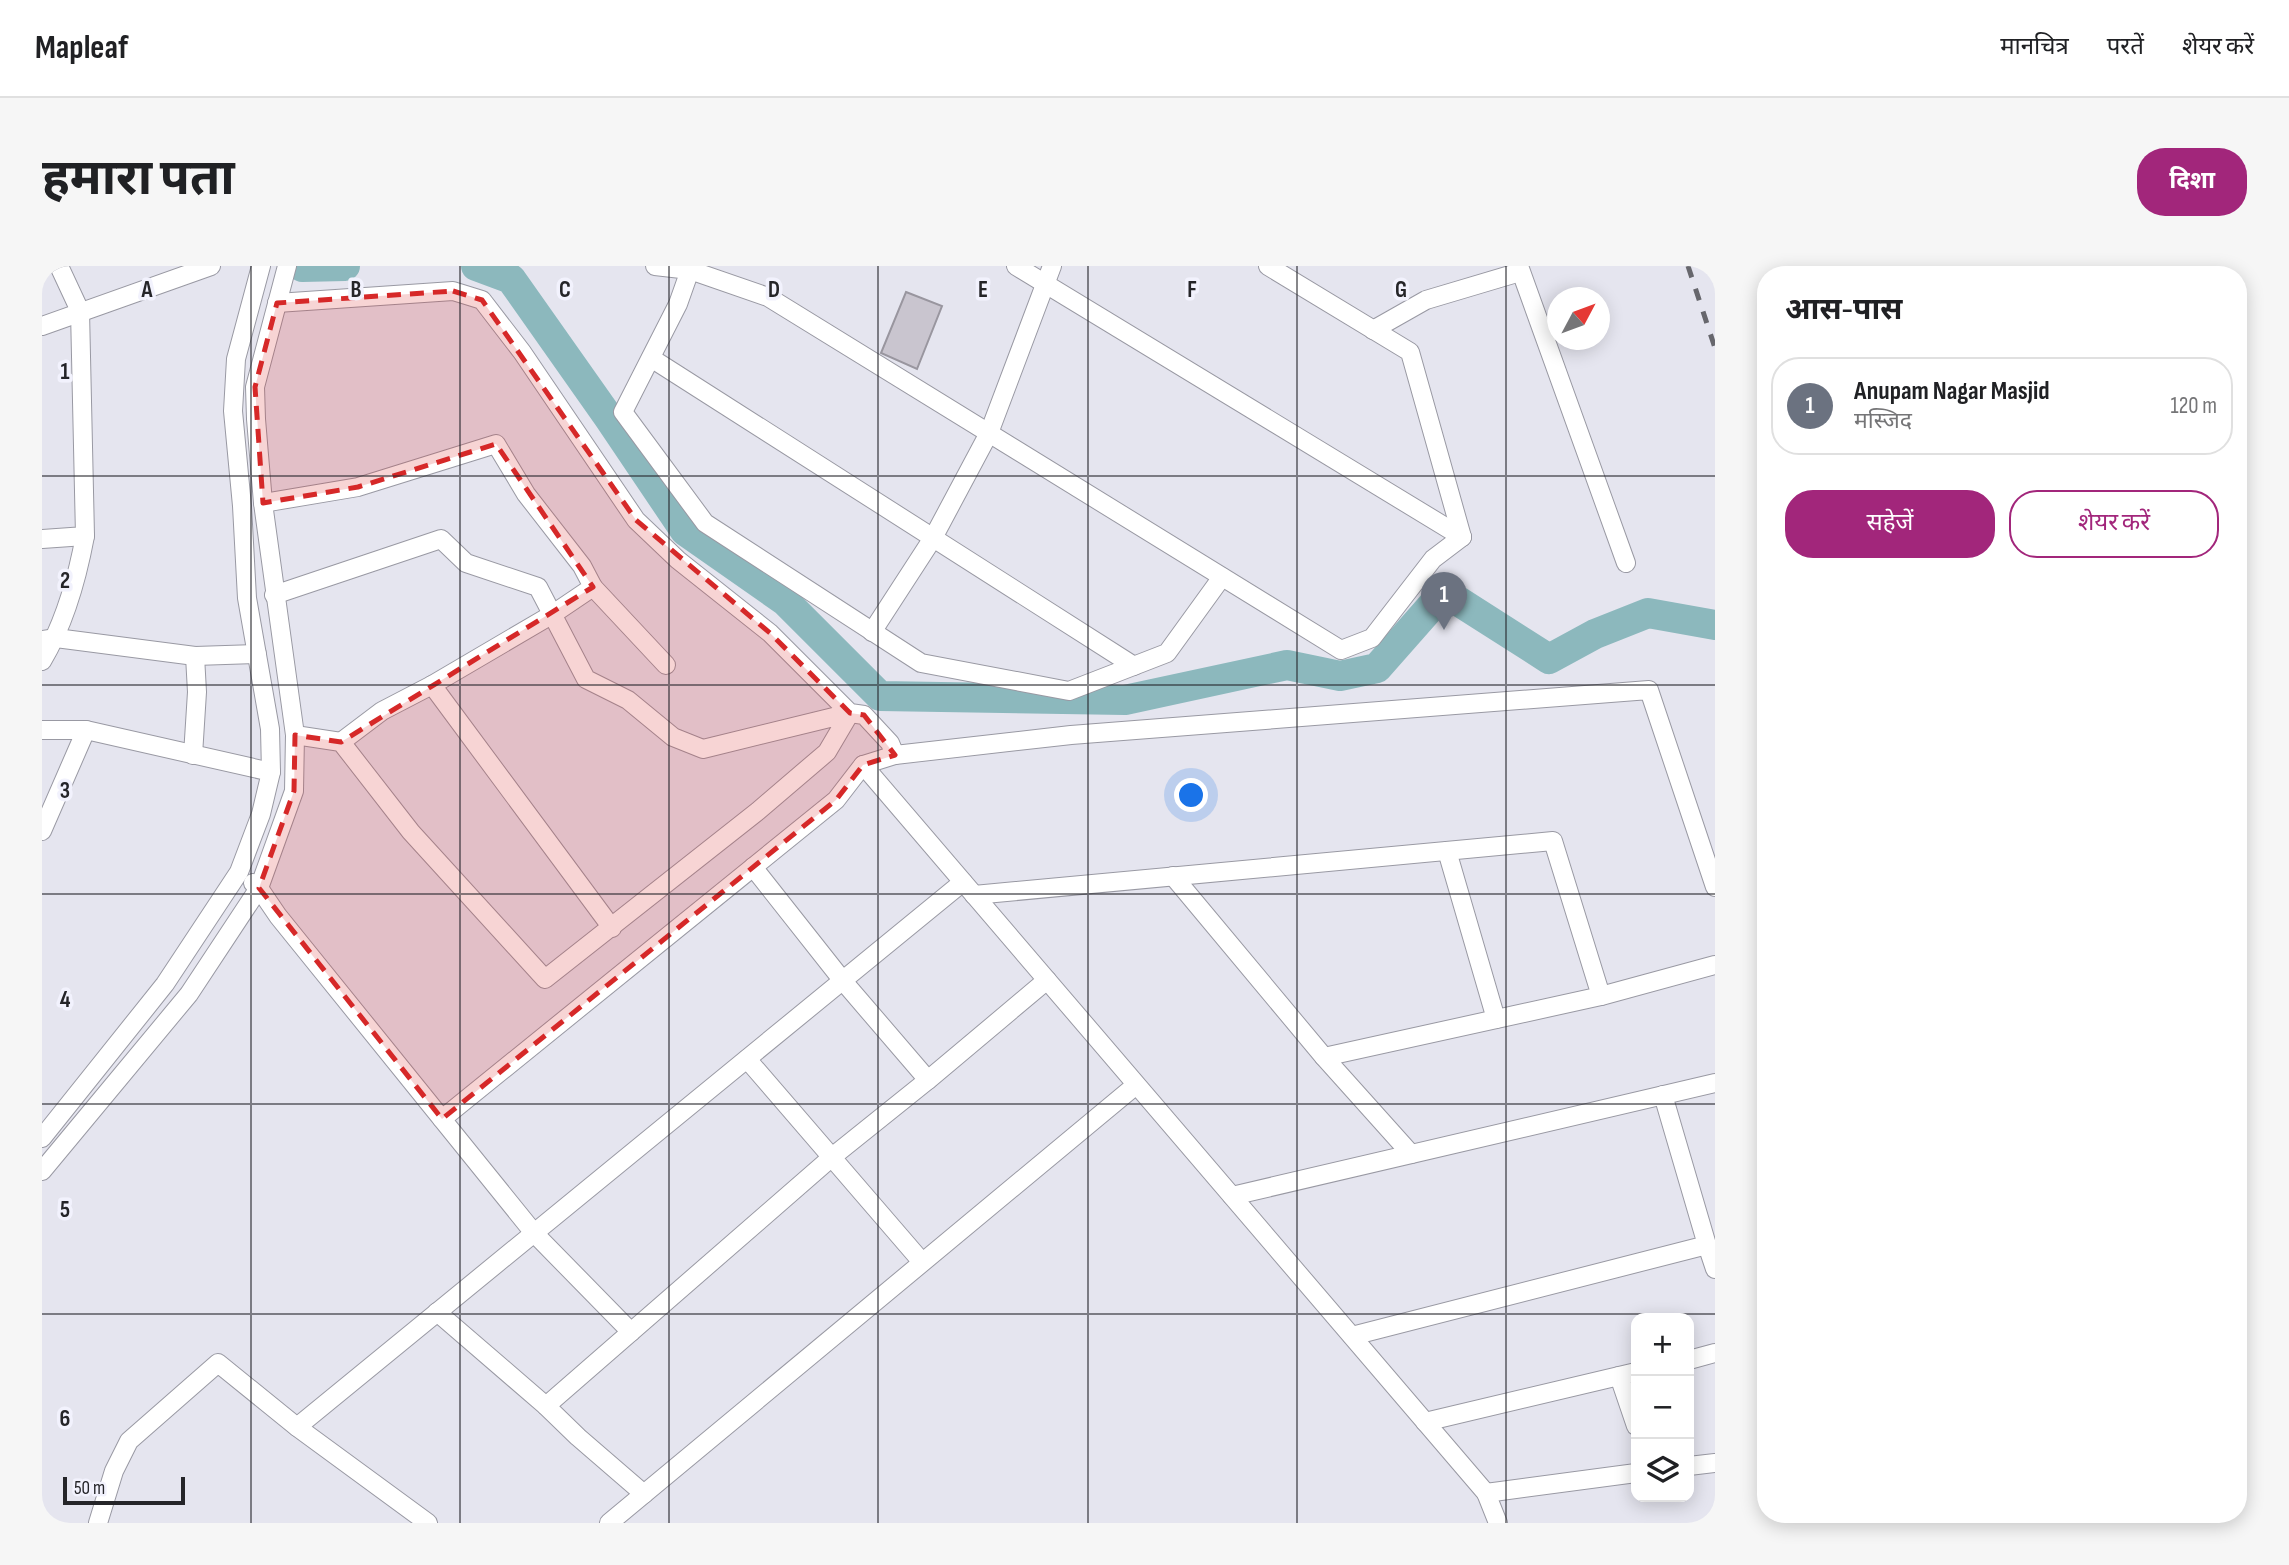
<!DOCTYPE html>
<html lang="hi">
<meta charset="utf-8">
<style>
:root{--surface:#fff;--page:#f6f6f6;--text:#202124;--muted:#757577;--line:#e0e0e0;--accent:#a2267b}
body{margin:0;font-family:"Sofia Sans Condensed","Noto Sans Devanagari",sans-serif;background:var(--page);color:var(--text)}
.controls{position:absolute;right:21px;bottom:21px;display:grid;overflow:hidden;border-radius:14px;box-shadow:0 4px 18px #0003}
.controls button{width:63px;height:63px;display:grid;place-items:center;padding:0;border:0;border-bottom:2px solid var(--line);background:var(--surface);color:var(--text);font:35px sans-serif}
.compass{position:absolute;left:1505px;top:21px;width:63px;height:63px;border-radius:50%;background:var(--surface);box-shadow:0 4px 18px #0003;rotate:49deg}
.scale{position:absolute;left:21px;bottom:18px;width:122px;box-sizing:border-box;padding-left:7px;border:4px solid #252529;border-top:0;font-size:19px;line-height:24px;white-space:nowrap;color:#252529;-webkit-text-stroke:5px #f2f2fd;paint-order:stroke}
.you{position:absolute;left:1150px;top:530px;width:24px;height:24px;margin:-18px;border:5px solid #fff;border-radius:50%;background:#1a73e8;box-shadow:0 0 0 10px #1a73e833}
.badge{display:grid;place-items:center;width:46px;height:46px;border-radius:50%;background:var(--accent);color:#fff;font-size:23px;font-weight:700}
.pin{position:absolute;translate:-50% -58px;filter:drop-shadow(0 2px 4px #0008)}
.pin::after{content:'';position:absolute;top:37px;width:24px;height:21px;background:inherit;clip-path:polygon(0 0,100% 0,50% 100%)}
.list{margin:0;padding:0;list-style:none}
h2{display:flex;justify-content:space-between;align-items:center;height:91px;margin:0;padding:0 28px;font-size:30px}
h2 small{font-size:23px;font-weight:400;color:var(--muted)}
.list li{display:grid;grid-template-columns:46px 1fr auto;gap:21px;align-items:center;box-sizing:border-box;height:98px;margin:0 14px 14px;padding:0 14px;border:2px solid var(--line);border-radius:28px}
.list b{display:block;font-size:26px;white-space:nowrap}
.list p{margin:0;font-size:23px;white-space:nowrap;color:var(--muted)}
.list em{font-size:23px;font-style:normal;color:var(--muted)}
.actions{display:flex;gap:14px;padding:21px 28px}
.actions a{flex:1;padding:16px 0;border:2px solid var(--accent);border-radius:28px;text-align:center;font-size:24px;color:var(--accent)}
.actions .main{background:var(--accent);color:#fff}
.icon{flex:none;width:38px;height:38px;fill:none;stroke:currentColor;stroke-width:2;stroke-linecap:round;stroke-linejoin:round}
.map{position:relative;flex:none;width:1673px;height:1257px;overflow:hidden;border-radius:28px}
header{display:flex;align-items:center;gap:42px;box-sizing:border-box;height:98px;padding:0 35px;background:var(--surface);border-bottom:2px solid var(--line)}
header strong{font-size:33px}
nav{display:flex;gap:38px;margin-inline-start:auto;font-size:24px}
.intro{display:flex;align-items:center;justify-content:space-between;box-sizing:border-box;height:168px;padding:0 42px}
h1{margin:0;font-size:49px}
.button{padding:18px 32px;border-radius:28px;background:var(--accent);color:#fff;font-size:24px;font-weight:700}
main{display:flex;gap:42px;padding:0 42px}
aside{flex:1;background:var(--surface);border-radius:28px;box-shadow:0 4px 18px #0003}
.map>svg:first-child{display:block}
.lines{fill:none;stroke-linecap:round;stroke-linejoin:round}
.river{stroke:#8cb8bd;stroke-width:30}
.building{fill:#c9c5cf;stroke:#99969f;stroke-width:2}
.minor-casing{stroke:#9999a3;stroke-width:20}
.minor{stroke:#fff;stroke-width:18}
.rail{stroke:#67676d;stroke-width:5;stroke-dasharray:12 12;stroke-linecap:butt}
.marked{fill:#d62828;fill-opacity:0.2;stroke:#d62828;stroke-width:5;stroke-dasharray:14 9;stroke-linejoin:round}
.grid{fill:none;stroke:#252529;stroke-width:2;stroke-opacity:0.55}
.grid-label{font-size:23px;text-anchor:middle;font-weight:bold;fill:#252529;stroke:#f2f2fd;stroke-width:7;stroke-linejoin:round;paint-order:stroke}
</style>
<header>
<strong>Mapleaf</strong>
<nav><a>मानचित्र</a><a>परतें</a><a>शेयर करें</a></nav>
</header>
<div class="intro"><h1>हमारा पता</h1><a class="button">दिशा</a></div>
<main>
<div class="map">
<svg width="1673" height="1257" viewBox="0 0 1673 1257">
<rect width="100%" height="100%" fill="#e5e5ef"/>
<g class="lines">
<g class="river">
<polyline points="434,0 469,13 567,152 643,265 743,335 838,430 1083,434 1245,399 1298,410 1335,402 1402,326 1507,393 1553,368 1606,347 1673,359"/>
<polyline points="260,1 303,0"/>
</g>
</g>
<polygon class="building" points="864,26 900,40 875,103 839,87"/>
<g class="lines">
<defs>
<g id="minor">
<polyline points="613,0 648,4 636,38 581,146 663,257 879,397 1027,425 1125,387 1180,311"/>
<polyline points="649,0 648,4 726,31 1299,384 1330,372 1391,293 1420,271"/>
<polyline points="974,0 1420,271"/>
<polyline points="1226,0 1368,86 1420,271"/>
<polyline points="1477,0 1584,297"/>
<polyline points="235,37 411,25 440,34 480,86 594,254 636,294 728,367 808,447 822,449 848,477 853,489"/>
<polyline points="0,60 169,0"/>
<polyline points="1331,64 1384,34 1478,6"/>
<polyline points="609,92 1092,400"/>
<polyline points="221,237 316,221 454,178 484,228 540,300 551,321 511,348 390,419 340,445 299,476"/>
<polyline points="0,273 43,270 38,45 17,0"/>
<polyline points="551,321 624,399"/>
<polyline points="232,329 399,273 424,297 496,321 544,413 586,434 631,471 661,483 808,447 785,486 716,545 503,713 369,566 299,476 253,469"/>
<polyline points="830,366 891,272 947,167 1010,0"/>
<polyline points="0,374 14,372 153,390 215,388"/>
<path d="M0,395C23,357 35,313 43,270"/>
<polyline points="390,419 570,662"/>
<polyline points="0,464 44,464 229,506"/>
<polyline points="151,489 155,426 153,390"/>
<polyline points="821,499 1444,1227 1456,1257"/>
<polyline points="0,565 44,464"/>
<polyline points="1405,585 1454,753"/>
<polyline points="711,601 801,715 886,814 1005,714"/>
<polyline points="1131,610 1282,791"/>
<polyline points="211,617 217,622 236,650 492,967 589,1066"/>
<polyline points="932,629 1511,575 1559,730 1282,791 1369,888"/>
<polyline points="1559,730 1673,699"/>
<polyline points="705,793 880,996"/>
<polyline points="400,853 794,534 821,499 853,489 1029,469 1607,424 1673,621"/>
<polyline points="0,872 123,718 197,606 219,548 229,506 228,463 205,332 200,240 191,145 194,93 219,0"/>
<polyline points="0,905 147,728 217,622 252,525 253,469 221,237 214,153 213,121 245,0"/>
<polyline points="1190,930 1673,817"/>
<polyline points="1665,979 1673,1003"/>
<polyline points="395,1046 504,1140"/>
<polyline points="1310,1070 1665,979 1621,829"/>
<polyline points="1647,1094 1673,1087"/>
<polyline points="1577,1110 1594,1160"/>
<polyline points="1383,1156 1594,1106"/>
<polyline points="1647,1200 1673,1197"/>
<polyline points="1444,1227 1594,1207"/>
<polyline points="602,1228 536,1171 504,1140 790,891 886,814"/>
<polyline points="56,1257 72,1205 87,1175 176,1097 255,1161"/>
<polyline points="386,1257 255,1161 921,616"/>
<polyline points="567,1257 1094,819"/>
</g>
</defs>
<use href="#minor" class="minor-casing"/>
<use href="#minor" class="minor"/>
<polyline class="rail" points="1646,0 1673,82"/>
</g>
<path class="marked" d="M411,25L440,34L594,254L728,367L808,447L822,449L853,489L821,499L794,534L400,853L217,622L252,525L253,469L299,476L551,321L454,178L316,221L221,237L213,121L235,37Z"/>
<path class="grid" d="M209,0V1257M418,0V1257M627,0V1257M836,0V1257M1046,0V1257M1255,0V1257M1464,0V1257M0,210H1673M0,419H1673M0,628H1673M0,838H1673M0,1048H1673"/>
<g class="grid-label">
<text x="105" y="31">A</text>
<text x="314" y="31">B</text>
<text x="523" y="31">C</text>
<text x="732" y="31">D</text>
<text x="941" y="31">E</text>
<text x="1150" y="31">F</text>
<text x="1359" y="31">G</text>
<text x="23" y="113">1</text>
<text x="23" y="322">2</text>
<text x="23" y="532">3</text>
<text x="23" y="741">4</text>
<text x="23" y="951">5</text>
<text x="23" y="1160">6</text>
</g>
</svg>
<div class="controls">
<button>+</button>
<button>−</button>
<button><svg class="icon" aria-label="layers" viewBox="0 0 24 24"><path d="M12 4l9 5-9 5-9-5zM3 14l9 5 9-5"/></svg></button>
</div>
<svg class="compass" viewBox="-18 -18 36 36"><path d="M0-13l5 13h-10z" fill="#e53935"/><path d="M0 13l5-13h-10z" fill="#757577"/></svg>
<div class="scale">50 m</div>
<div class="you"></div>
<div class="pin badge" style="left:1402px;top:364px;background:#6b7280">1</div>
</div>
<aside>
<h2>आस-पास<small></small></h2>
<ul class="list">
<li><span class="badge" style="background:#6b7280">1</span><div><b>Anupam Nagar Masjid</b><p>मस्जिद</p></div><em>120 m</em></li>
</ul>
<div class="actions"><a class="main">सहेजें</a><a>शेयर करें</a></div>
</aside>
</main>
